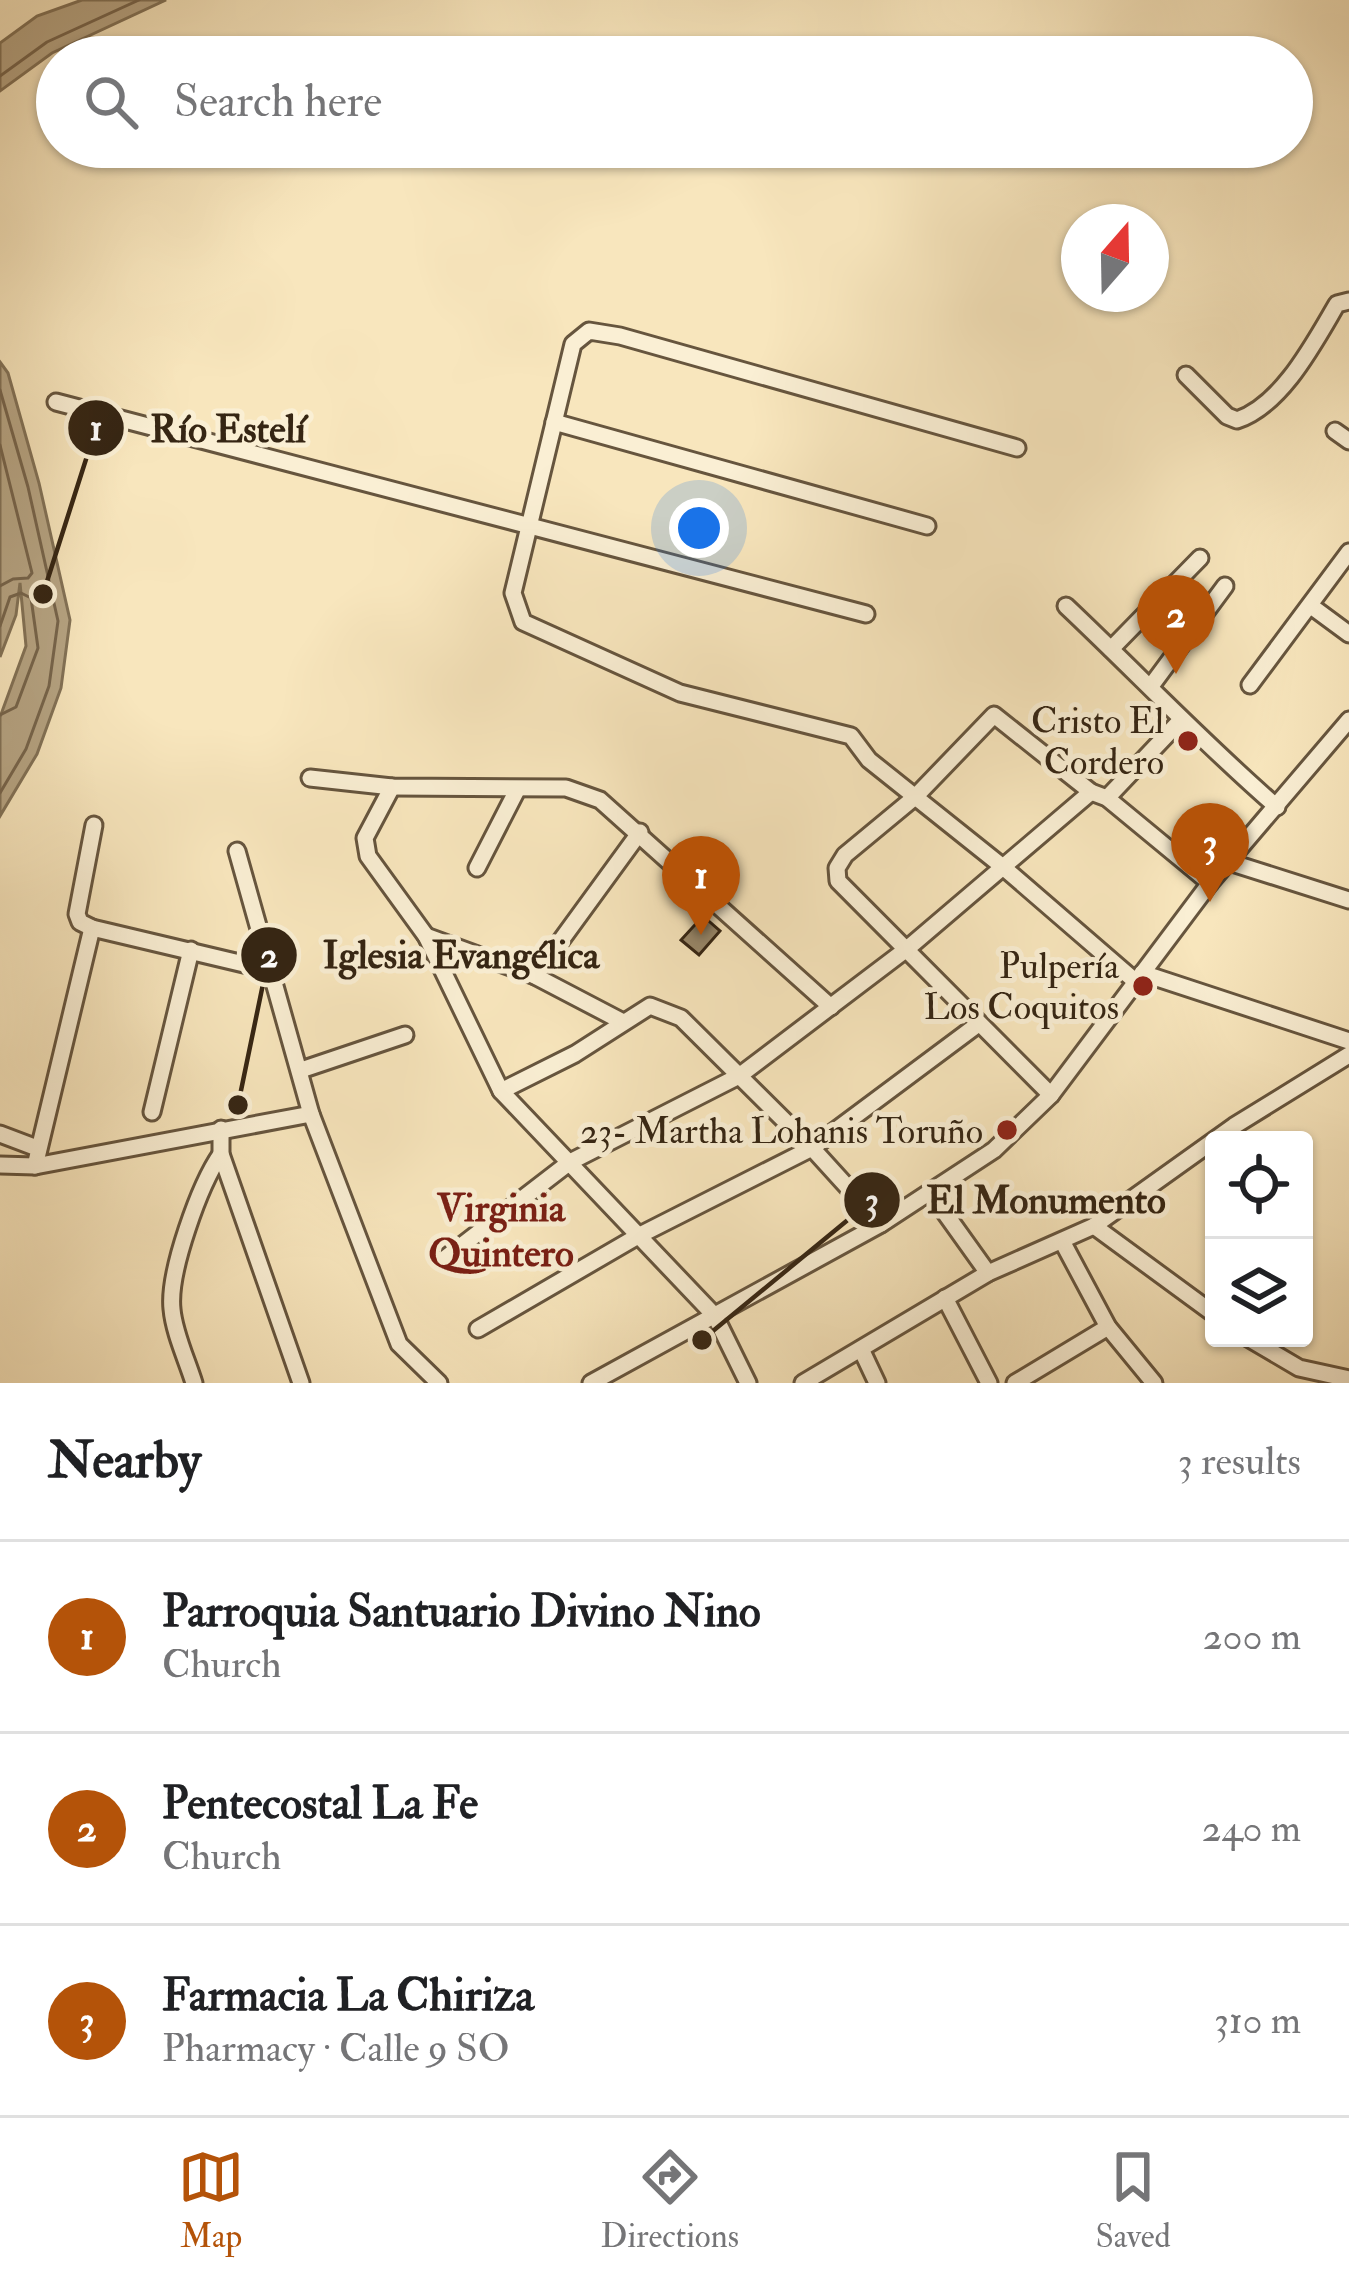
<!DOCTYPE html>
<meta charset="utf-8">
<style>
:root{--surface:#fff;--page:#f6f6f6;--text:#202124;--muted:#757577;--line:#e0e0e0;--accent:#b45309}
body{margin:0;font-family:"IM FELL Double Pica",serif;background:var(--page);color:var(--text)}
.controls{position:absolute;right:36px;bottom:36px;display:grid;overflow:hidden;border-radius:12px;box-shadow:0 3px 9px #0004}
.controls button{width:108px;height:108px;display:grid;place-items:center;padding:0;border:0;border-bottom:3px solid var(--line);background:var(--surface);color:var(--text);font:60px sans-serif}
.compass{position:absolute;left:1061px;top:204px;width:108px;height:108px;border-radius:50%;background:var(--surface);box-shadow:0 3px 9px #0004;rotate:20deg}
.you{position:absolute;left:699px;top:528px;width:42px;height:42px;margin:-30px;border:9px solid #fff;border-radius:50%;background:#1a73e8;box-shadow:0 0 0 18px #1a73e833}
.badge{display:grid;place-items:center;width:78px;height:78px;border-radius:50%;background:var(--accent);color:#fff;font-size:39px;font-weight:700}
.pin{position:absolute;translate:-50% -99px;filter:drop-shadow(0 3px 6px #0008)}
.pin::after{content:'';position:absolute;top:63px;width:42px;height:36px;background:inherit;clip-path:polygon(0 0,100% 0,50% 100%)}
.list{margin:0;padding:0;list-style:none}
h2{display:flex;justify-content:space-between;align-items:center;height:156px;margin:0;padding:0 48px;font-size:51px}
h2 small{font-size:39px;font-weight:400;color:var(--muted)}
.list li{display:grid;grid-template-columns:78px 1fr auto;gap:36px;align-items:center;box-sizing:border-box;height:192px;padding:0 48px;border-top:3px solid var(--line)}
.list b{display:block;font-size:45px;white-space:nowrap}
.list p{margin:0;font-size:39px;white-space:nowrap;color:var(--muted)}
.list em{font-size:39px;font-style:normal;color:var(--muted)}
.icon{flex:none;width:66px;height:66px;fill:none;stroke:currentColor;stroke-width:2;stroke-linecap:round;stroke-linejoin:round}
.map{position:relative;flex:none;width:1349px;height:1383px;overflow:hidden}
.search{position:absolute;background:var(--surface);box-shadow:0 3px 9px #0004;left:36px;right:36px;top:36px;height:132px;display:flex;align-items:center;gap:30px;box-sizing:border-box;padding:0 42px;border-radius:66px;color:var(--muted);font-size:45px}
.sheet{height:732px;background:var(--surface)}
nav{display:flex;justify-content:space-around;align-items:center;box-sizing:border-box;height:168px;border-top:3px solid var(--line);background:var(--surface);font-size:33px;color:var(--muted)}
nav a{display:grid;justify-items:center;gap:6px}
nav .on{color:var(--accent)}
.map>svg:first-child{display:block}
.water{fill:#b6a483;stroke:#827156;stroke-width:3}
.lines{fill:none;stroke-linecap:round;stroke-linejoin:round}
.shore{stroke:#76644b;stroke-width:3}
.building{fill:#9a896b;stroke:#352513;stroke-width:3}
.minor-casing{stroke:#66553e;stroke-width:21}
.minor{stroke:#faefd4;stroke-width:15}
.poi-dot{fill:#8f2418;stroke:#faefd4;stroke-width:4.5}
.labels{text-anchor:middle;stroke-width:10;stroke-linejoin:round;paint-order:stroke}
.poi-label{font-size:36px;fill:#352513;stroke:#faefd4;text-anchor:end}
.neighbourhood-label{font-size:39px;font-weight:bold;fill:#7a1f14;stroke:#faefd4}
.leader{fill:none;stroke:#352513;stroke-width:4.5}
.callout-dot{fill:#352513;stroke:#faefd4;stroke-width:4.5}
.mark-label{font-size:36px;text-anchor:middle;font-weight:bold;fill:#fff}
.callout-label{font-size:39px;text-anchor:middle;font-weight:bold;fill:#352513;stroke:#faefd4;stroke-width:10;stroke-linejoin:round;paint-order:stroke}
</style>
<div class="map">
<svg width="1349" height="1383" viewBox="0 0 1349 1383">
<rect width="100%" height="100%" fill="#f8e6bd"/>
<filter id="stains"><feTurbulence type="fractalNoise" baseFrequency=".00167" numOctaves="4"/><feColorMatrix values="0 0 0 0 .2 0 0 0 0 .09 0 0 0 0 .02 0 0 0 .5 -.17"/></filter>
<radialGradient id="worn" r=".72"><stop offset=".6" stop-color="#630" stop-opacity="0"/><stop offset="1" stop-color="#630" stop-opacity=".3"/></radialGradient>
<g class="water">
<polygon points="82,0 166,0 52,53 0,91 0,43 37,16"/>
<polygon points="0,362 8,373 39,483 70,620 61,688 37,754 0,816 0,717 26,646 20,583 16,615 0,657"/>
</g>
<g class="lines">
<g class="shore">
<polyline points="0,76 47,42 139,0"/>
<polyline points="0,390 28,487 58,621 49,686 26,749 0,793"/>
<polyline points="0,445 32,573 28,578 13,579 0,586"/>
<polyline points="0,626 10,597 21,593 31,598 38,648 16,707 0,715"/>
</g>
</g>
<polygon class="building" points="703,916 720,931 699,955 681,940"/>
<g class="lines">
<defs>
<g id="minor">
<path d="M1186,375L1227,416L1237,420C1282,405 1314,343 1337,304L1349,301"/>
<polyline points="56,402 866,614"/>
<polyline points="554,422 927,526"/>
<polyline points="1335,431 1349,441"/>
<polyline points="1017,448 620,336 589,331 573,344 513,593 523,622 680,693 851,736 869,760 1003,867 1135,981"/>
<path d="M1066,606C1137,673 1203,743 1277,807"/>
<polyline points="1311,606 1349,634"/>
<polyline points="1111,649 1200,558"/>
<polyline points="1250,685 1349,552"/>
<polyline points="1151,686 1225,586"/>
<polyline points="310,778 392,787 566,788 600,800 831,1007"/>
<polyline points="392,787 365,838 368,856 426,936 501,1091 715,1316 748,1383"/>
<polyline points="1107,798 1180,721"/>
<polyline points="237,851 311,1114 399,1344 439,1383"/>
<polyline points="1229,862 1349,900"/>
<polyline points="477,868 517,790"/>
<polyline points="92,928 80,922 77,914 94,825"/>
<polyline points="426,936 535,976 623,1022"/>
<polyline points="1142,973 1349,1041"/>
<polyline points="535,976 640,832"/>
<polyline points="301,1070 405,1035"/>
<polyline points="501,1091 575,1054 650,1006 681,1018 812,1148 881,1224"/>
<polyline points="1051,1095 838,881 837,868 845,855 915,797 994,715 1091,792 1107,798 1210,883"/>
<polyline points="152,1112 191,950"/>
<polyline points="221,1129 221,1154 301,1383"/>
<polyline points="0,1134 37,1148"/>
<polyline points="0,1165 35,1166 311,1114"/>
<polyline points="35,1166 92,928 269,970"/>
<polyline points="930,1192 988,1273"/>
<polyline points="1094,1226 1214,1314"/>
<polyline points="1062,1241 1108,1327 1154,1383"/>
<polyline points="443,1260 570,1162 739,1076 908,948 1091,792"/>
<polyline points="945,1298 989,1383"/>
<polyline points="478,1329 638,1236 812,1148 977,1025"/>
<polyline points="1248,1338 1299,1368 1349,1379"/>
<polyline points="861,1349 877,1383"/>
<path d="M194,1383C187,1360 174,1333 172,1309C168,1272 200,1184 221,1154"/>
<polyline points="591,1383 881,1224 994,1150 1051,1095 1210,883 1349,720"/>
<polyline points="803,1383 988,1273 1094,1226 1234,1126 1349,1055"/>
<polyline points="1015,1383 1108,1327"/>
</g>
</defs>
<use href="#minor" class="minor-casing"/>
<use href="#minor" class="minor"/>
</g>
<g class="poi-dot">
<circle cx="1188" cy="741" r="12"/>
<circle cx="1143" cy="986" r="12"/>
<circle cx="1007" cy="1130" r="12"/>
</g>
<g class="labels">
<g class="poi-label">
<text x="1164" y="733">Cristo El<tspan x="1164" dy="41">Cordero</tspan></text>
<text x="1119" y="978">Pulpería<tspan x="1119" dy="41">Los Coquitos</tspan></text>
<text x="983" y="1143">23- Martha Lohanis Toruño</text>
</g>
<g class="neighbourhood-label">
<text x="501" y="1221">Virginia<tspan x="501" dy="45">Quintero</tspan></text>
</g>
</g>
<path class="leader" d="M43 594L96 428M238 1105L269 955M702 1340L872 1200"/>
<g class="callout-dot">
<circle cx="43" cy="594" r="12"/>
<circle cx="238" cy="1105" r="12"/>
<circle cx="702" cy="1340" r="12"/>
<circle cx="96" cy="428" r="30"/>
<circle cx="269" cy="955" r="30"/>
<circle cx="872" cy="1200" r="30"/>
</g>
<g class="mark-label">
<text x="96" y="440">1</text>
<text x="269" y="967">2</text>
<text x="872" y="1212">3</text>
</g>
<g class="callout-label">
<text x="228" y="442">Río Estelí</text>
<text x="461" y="968">Iglesia Evangélica</text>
<text x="1046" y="1213">El Monumento</text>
</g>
<rect width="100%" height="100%" filter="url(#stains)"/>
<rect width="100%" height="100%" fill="url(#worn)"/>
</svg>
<div class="controls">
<button><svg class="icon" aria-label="locate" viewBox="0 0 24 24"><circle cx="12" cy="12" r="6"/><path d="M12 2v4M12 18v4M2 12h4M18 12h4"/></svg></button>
<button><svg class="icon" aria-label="layers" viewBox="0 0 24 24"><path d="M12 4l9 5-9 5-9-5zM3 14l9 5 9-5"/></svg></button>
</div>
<svg class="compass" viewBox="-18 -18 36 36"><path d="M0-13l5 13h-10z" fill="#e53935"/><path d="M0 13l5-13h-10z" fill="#757577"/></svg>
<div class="you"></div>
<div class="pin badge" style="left:701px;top:935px">1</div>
<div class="pin badge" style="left:1176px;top:674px">2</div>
<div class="pin badge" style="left:1210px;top:902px">3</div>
<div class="search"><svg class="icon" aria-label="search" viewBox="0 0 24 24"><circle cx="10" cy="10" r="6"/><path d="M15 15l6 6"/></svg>Search here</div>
</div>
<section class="sheet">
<h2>Nearby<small>3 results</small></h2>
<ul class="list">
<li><span class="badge">1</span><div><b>Parroquia Santuario Divino Nino</b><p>Church</p></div><em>200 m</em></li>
<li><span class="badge">2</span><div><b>Pentecostal La Fe</b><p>Church</p></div><em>240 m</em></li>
<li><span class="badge">3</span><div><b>Farmacia La Chiriza</b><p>Pharmacy · Calle 9 SO</p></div><em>310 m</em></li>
</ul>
</section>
<nav>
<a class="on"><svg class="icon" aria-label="map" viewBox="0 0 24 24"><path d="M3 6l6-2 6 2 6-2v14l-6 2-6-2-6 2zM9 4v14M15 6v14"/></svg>Map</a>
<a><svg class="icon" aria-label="directions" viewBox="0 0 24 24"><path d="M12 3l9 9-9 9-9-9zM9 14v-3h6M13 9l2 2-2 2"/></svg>Directions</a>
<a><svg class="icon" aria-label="saved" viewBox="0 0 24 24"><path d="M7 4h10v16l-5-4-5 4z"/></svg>Saved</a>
</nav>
